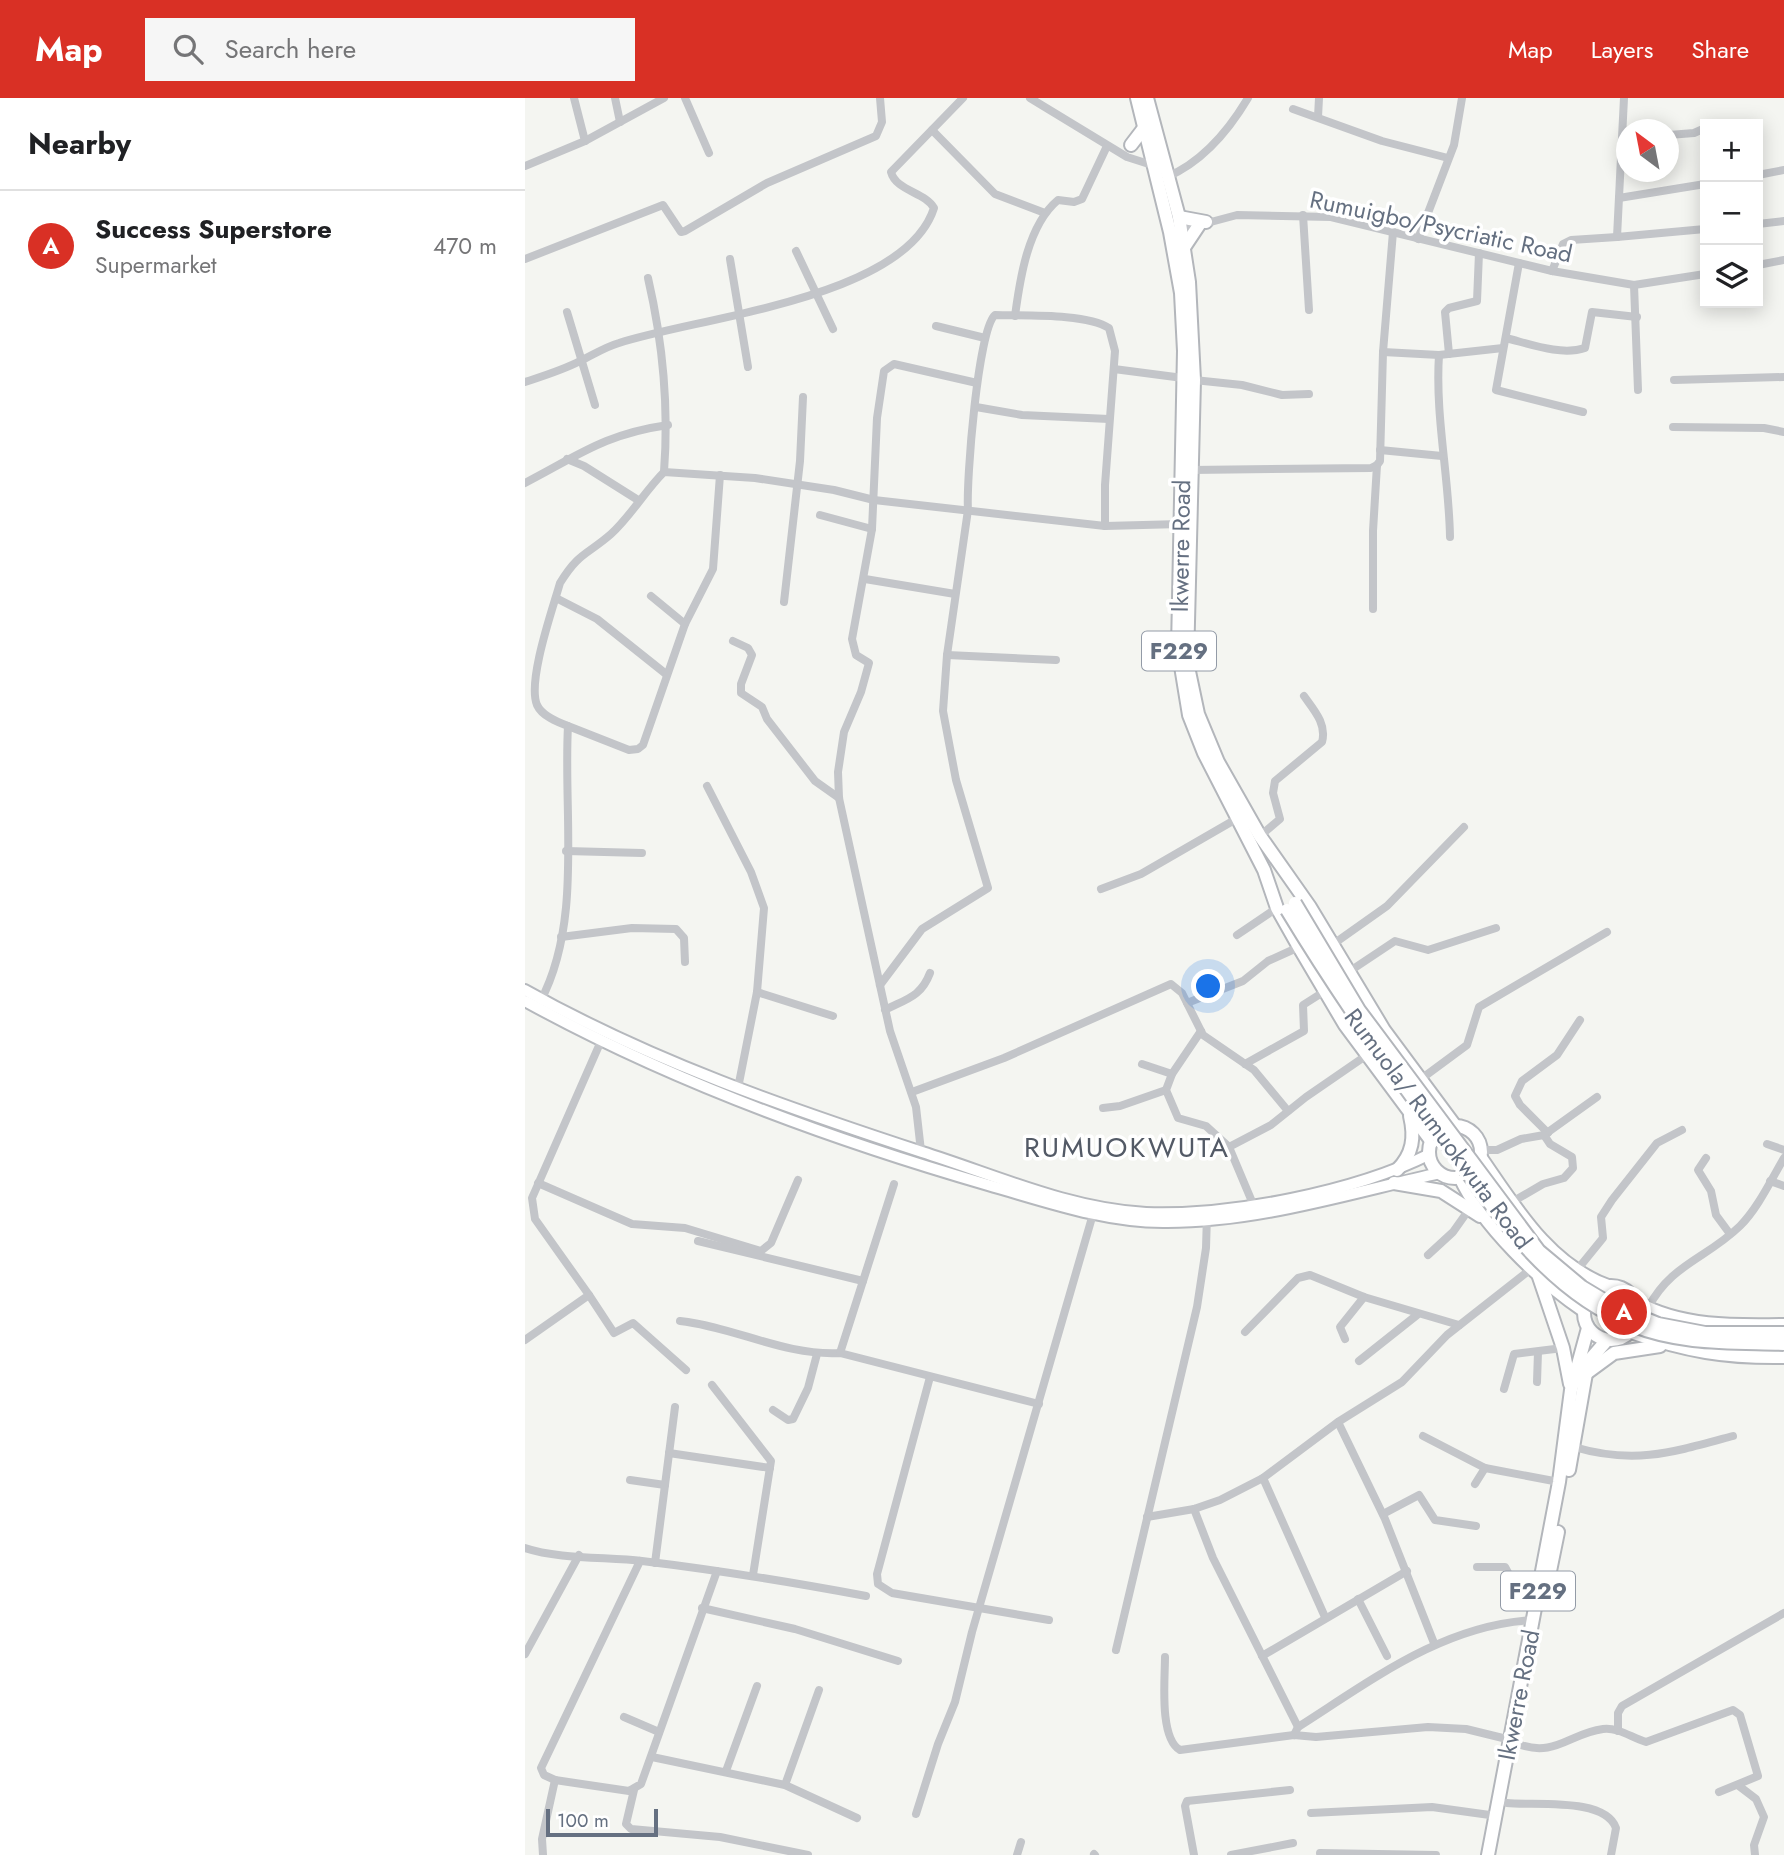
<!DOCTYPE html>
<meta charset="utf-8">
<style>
:root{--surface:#fff;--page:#f6f6f6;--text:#202124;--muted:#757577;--line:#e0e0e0;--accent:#d93025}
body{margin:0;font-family:Jost,sans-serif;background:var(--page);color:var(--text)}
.controls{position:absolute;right:21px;top:21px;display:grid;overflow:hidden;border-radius:0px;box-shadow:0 4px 18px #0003}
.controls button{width:63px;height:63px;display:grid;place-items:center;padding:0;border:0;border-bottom:2px solid var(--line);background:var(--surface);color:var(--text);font:35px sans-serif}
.compass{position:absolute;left:1091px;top:21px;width:63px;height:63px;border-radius:50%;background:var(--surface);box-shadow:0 4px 18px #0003;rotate:328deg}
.scale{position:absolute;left:21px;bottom:18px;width:112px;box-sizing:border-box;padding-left:7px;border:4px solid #657081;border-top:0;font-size:19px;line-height:24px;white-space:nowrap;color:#657081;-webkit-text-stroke:5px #fff;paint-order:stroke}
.you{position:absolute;left:684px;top:889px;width:24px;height:24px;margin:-18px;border:5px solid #fff;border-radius:50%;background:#1a73e8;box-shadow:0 0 0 10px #1a73e833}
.badge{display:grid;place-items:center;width:46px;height:46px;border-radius:50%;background:var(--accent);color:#fff;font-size:23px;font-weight:700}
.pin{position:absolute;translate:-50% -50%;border:4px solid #fff;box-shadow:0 2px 7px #0006}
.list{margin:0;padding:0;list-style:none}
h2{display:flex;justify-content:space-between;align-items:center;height:91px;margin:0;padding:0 28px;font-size:30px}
h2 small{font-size:23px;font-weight:400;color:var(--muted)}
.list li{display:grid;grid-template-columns:46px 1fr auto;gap:21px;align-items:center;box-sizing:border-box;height:112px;padding:0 28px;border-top:2px solid var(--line)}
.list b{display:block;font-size:26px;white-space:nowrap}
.list p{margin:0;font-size:23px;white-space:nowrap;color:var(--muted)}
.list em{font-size:23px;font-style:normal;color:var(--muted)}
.icon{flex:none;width:38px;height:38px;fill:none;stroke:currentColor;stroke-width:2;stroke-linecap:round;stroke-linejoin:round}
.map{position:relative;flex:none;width:1259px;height:1757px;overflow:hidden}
header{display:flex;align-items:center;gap:42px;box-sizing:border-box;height:98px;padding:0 35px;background:var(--accent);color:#fff}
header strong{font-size:33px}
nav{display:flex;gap:38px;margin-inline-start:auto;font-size:24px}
.search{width:490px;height:63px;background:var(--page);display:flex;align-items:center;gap:18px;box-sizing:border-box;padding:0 24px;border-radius:0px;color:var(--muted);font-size:26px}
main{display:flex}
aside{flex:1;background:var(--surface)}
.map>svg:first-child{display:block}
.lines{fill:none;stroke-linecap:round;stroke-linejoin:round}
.secondary-casing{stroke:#b5b8bd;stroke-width:14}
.primary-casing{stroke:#b3b6bb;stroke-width:16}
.street{stroke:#c3c5c9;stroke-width:8}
.secondary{stroke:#fff;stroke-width:10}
.primary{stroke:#fff;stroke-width:12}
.primary-bridge-casing{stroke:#b3b6bb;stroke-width:16;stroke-linecap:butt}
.primary-bridge{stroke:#fff;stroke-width:12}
.labels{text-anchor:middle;stroke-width:7;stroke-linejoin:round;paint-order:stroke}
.shield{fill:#fff;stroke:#939ba7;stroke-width:2}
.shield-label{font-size:23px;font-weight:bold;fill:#657081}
.street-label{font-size:24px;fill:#657081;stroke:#fff}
.quarter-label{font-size:28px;letter-spacing:2px;fill:#535a66;stroke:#fff}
</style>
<header>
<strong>Map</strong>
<div class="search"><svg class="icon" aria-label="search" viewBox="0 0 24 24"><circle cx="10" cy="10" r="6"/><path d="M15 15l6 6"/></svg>Search here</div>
<nav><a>Map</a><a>Layers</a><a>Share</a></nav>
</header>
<main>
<aside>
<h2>Nearby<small></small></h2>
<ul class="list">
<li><span class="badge">A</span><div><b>Success Superstore</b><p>Supermarket</p></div><em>470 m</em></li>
</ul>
</aside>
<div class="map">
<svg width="1259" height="1757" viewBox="0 0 1259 1757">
<rect width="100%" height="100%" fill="#f4f5f1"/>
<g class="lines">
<defs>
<g id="secondary">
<path d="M0,892C126,963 260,1009 397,1054C470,1077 544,1111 621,1115C706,1118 829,1094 905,1056"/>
<path d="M0,903C145,983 304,1041 463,1087C520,1103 578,1124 638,1124C731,1125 825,1095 915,1075"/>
</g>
<g id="primary">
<polyline points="612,0 645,134 656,195 659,253 653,550 664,617 679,655 739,772 752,810 774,849 820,927 907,1044"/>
<polyline points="622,0 654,119 664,184 669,282 662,564 673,616 693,664 735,738 785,809 859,932 931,1029"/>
<polyline points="606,47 619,30"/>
<polyline points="654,119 681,124"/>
<polyline points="660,148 674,127"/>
<circle cx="930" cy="1054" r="26"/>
<path d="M956,1060C990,1109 1024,1167 1083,1188"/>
<path d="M872,1072C888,1056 890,1039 885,1018"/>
<path d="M935,1079C956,1126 1016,1184 1058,1212"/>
<polyline points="869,1085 916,1093 955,1118"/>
<polyline points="1014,1179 1038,1250 1045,1286"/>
<circle cx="1086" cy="1215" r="27"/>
<path d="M1111,1204C1156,1229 1208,1228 1259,1227"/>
<path d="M1106,1234C1160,1253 1201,1260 1259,1259"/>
<polyline points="1059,1277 1089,1255 1135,1248"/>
<polyline points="1044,1372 1063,1264 1082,1242"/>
<polyline points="1024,1478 1033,1434"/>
<polyline points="963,1757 1034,1384 1046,1292 1063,1230"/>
</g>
</defs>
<use href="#secondary" class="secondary-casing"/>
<use href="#primary" class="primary-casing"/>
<g class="street">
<polyline points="49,0 60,43"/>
<polyline points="90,0 95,24"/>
<polyline points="160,0 184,55"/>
<polyline points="505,0 602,59 627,67"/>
<polyline points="1099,0 1092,139 1180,131"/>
<polyline points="768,11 857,43 923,60"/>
<polyline points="793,19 794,0"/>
<polyline points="407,32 470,96 520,115"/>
<polyline points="1144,37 1169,35 1178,31"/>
<polyline points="0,68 60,43 139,0"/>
<polyline points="1233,77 1259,72"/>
<path d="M642,79C677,64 704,32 723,0"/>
<polyline points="1094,100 1180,86"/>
<polyline points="778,117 784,212"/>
<polyline points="1233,126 1259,123"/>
<polyline points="652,133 712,117 806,119 1027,173 1109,187 1180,176"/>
<polyline points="893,141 929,47 937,0"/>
<polyline points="271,153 308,231"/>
<polyline points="0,161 138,107 156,134 160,133 242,85 351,38 357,24 355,0"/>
<polyline points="205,161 223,269"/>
<polyline points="994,165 971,292 1058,314"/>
<polyline points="1233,167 1259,162"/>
<polyline points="1027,173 1038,146 1046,142 1092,139"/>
<path d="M123,180C138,245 144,308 139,374"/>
<polyline points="1109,187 1113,292"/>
<polyline points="42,214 70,307"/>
<path d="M490,218C495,180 503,127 533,102L549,104L557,101L582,48"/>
<polyline points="411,228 460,240"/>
<path d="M981,240C1005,246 1036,258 1060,250L1067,214L1112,219"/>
<polyline points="858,254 914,257 978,250"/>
<polyline points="924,256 920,214 924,210 952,203 954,155"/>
<path d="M914,257C910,318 924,378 925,439"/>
<polyline points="589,271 658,280"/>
<polyline points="669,282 717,287 757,297 784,296"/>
<polyline points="1149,282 1259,279"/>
<path d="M0,284C18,278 38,272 55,263C68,257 80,249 94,245C172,219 380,201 409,110C400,94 371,93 366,74L438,0"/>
<polyline points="451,309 497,317 584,321"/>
<polyline points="1148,329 1239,330 1259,334"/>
<polyline points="855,352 917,358"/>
<polyline points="42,361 59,368 113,402"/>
<polyline points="666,372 846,370 852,367"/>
<path d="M0,385C54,357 80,336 143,327"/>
<polyline points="295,417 347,431"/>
<polyline points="340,481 430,496"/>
<polyline points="126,498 160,526"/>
<polyline points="31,500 72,521 141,576"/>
<polyline points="259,504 275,363 278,299"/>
<polyline points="848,511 848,433 852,367 855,363 858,254 868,134"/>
<polyline points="208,543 223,550 227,557 216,586 216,595 237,609 242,621 290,683 314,700"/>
<polyline points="422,557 531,562"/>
<polyline points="43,628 104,652 113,651 118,647 160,526 188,471 195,377"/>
<polyline points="182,688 226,774 239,810 232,894 213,990"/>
<path d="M735,738L755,721L748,695L750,683L797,644C802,626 789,612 779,598"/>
<polyline points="41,753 117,755"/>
<polyline points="576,791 616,776 713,720"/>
<polyline points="712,837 752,810"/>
<polyline points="36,839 107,830 151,831 159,840 160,864"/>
<polyline points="807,847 862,808 939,729"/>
<polyline points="822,875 870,843 903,852 971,830"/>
<path d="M355,887L397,831L463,790L431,682L418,613L422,557L443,412C441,384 453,231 470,217C498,218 561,215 584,230L590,253L580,387V428"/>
<polyline points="232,894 308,918"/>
<path d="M15,904C58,824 38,716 43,628C32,624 17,618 12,607C2,583 28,510 35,485C54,454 62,457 86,436C105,419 120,393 139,374L230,380L309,392L349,402L580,428L656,426"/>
<polyline points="662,905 718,883 743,863 774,849"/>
<path d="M360,912C381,901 396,899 405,875"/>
<polyline points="676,933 647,976 641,992 653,1020 681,1028 704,1049 728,1106"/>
<polyline points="617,966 647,976"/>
<polyline points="720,966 779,933 778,907 800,893"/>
<polyline points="896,981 942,947 954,909 1082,834"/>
<polyline points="387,994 479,960 646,886 657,895 678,937 729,972 763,1013"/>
<polyline points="578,1010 595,1008 641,992"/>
<polyline points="1023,1035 995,1007 990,998 997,983 1032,957 1055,922"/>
<polyline points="1242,1046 1259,1052"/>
<polyline points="704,1049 746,1027 781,999 842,957"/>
<polyline points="956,1052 972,1052 996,1041 1019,1037 1072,999"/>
<polyline points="396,1053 391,1009 365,933 314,700 313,674 319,634 336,594 344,565 331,557 327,541 347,431 352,320 359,273 369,266 452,285"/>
<polyline points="1181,1060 1173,1072 1186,1093 1191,1117 1205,1136"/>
<polyline points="1245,1083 1259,1088"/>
<polyline points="13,1085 107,1126 160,1130 236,1153 246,1145 273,1082"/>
<polyline points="987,1104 1018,1086 1039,1080 1048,1070 1047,1059 1025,1046 1019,1037"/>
<polyline points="173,1143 338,1183"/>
<polyline points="903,1157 928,1134 945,1110"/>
<polyline points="1052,1172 1078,1140 1076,1119 1087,1102 1132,1045 1157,1032"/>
<polyline points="64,1197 89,1235 108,1225 161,1272"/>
<path d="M1123,1210C1146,1166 1181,1161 1215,1128C1233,1110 1246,1082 1259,1060"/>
<path d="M155,1223C210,1229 259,1258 315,1255L514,1306"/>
<polyline points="720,1234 773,1180 785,1177 839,1199 934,1227"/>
<polyline points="820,1241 815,1229 839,1199"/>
<polyline points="0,1242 64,1197 10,1121 7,1100 76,943"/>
<polyline points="315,1255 369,1086"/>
<polyline points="834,1263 892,1217"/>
<polyline points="405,1279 352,1476 353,1486 367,1495 524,1522"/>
<polyline points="1012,1284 1013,1254"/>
<polyline points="187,1287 246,1363 228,1477"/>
<polyline points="979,1291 989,1256 1038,1250"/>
<polyline points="248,1312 263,1322 268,1321 283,1290 292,1256"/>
<polyline points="813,1324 860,1421 909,1545"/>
<polyline points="898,1338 960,1370 1034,1384"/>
<path d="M1049,1349C1110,1367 1149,1354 1208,1338"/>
<polyline points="144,1355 245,1370"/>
<polyline points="738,1380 800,1519"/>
<polyline points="105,1382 140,1387"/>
<polyline points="950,1386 960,1370"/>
<polyline points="669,1411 688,1460 773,1629"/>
<polyline points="858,1416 894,1397 910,1422 951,1428"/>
<polyline points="622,1419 669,1411 695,1402 738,1380 813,1324 877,1284 922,1237 1006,1171"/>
<path d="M0,1450C32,1461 82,1459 117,1463C192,1472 266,1484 341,1498"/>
<polyline points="115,1463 16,1670 19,1677 30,1682 104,1693 116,1686 192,1473"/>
<polyline points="130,1465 150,1309"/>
<polyline points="952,1469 980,1469 988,1484 1015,1486"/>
<polyline points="833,1501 862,1558"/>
<polyline points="177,1510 270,1531 373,1563"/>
<polyline points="591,1552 672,1209 681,1150 682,1117"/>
<polyline points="0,1556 54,1457"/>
<polyline points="737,1558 882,1473"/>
<path d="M640,1559C640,1581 634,1640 655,1652L769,1637L791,1639L903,1629L941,1631L986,1642"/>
<polyline points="99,1619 134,1634"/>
<polyline points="1093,1633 1093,1615 1097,1608 1259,1515"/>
<path d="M769,1637L773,1629C847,1582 918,1527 1008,1522"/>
<path d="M993,1646C1030,1660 1045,1635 1078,1631C1093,1629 1107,1640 1121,1644L1208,1612L1215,1617L1233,1678L1194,1694"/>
<polyline points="127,1659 260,1687 332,1720"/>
<polyline points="201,1673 232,1588"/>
<polyline points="260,1687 294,1592"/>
<polyline points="1214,1688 1231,1701 1239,1719 1229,1747 1230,1757"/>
<polyline points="109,1692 101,1726 106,1731 195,1739 283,1757"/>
<path d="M982,1705C1009,1708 1080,1699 1091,1730L1086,1757"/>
<polyline points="786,1715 907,1709 972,1718"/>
<polyline points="391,1716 413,1646 430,1604 447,1534 568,1116"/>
<polyline points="795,1755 911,1757"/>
<polyline points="569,1756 570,1757"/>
<polyline points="18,1757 17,1741 30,1682"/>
<polyline points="492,1757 496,1744"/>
<polyline points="669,1757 660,1708 662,1703 765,1692"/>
<polyline points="706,1757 768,1745"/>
</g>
<use href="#secondary" class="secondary"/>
<use href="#primary" class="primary"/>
<defs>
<g id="primary-bridge">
<polyline points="770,805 834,912 1014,1153 1057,1189 1087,1207 1133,1226 1180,1235 1259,1235"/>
<path d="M762,812C811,893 863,968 920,1044C972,1115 1022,1193 1107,1227C1155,1247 1208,1244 1259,1246"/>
</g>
</defs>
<use href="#primary-bridge" class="primary-bridge-casing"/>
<use href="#primary-bridge" class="primary-bridge"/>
</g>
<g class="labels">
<g class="shield">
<rect x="617" y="533.5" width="74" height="39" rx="5"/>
<rect x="976" y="1473.5" width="74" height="39" rx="5"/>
</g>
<g class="shield-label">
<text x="654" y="561">F229</text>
<text x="1013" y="1501">F229</text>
</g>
<g class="street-label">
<text transform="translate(916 129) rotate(12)" y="8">Rumuigbo/Psycriatic Road</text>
<text transform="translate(656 448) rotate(-89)" y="8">Ikwerre Road</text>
<text transform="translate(913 1031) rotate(53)" y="8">Rumuola/ Rumuokwuta Road</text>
<text transform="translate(994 1597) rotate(-79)" y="8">Ikwerre Road</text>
</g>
<g class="quarter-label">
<text x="602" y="1059">RUMUOKWUTA</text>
</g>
</g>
</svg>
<div class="controls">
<button>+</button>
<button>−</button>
<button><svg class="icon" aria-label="layers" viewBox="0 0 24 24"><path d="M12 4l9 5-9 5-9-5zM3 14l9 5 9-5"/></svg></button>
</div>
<svg class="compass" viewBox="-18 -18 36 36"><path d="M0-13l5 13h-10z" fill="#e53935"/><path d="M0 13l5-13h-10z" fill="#757577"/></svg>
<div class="scale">100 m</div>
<div class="you"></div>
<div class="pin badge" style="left:1099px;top:1214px">A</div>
</div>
</main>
